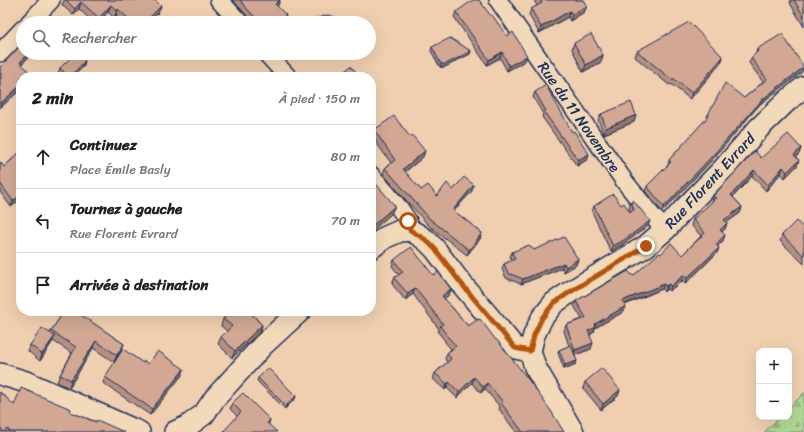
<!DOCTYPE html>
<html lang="fr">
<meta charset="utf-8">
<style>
:root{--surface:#fff;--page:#f2f2f2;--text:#202124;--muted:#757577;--line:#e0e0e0}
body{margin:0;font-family:Sriracha,sans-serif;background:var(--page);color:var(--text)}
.controls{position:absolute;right:12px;bottom:12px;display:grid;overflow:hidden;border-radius:8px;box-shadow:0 4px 16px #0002}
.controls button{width:36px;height:36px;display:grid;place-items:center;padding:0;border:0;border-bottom:1px solid var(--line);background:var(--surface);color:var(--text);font:20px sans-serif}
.stop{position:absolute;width:12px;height:12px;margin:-9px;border:3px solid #b45309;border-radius:50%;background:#fff}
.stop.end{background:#b45309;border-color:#fff;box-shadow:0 1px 4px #0008}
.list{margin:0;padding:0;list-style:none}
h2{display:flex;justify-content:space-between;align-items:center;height:52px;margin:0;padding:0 16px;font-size:17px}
h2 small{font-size:13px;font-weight:400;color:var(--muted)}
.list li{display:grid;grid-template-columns:26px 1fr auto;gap:12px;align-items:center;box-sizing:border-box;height:64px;padding:0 16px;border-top:1px solid var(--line)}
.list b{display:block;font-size:15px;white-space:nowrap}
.list p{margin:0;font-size:13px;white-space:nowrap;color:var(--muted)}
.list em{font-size:13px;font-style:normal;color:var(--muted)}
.icon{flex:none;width:22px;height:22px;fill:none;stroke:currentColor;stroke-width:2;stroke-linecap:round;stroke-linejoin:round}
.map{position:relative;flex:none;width:804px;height:432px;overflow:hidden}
.search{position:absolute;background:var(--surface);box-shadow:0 4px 16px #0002;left:16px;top:16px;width:360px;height:44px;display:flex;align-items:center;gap:10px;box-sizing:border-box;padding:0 14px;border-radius:22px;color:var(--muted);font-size:15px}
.panel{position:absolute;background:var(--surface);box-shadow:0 4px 16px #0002;left:16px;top:72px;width:360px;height:244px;border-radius:16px}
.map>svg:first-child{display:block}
.forest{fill:url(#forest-firs);stroke:#668479}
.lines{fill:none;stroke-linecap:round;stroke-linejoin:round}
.minor-casing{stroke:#1b2f5e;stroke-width:20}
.tertiary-casing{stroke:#1b2f5e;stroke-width:24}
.minor{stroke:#f2d9b9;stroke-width:17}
.tertiary{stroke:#f2d9b9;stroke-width:21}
.wall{fill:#b59080;stroke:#1b2f5e}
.shaded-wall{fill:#937668;stroke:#1b2f5e}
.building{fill:#d2a895;stroke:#1b2f5e}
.route{stroke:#b45309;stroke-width:5}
.labels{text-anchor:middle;stroke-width:3;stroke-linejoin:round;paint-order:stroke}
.street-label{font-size:15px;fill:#1b2f5e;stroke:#f2d9b9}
</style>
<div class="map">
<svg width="804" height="432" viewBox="0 0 804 432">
<defs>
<pattern id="forest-firs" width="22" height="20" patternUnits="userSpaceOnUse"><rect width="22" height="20" fill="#b0d894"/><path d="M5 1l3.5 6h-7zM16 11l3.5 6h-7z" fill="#97ba82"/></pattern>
</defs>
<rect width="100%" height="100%" fill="#f0cfb0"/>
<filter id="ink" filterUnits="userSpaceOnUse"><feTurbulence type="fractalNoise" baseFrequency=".025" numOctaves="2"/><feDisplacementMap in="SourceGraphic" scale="8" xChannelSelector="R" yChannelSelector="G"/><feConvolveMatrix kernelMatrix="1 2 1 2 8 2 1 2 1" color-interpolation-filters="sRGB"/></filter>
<g filter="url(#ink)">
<polygon class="forest" points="804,393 804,432 764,432 780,417 789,417 789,408"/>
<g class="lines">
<defs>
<g id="minor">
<polyline points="219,0 240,23"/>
<polyline points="498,0 625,182 653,217 660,224 666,229"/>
<polyline points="29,23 51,0"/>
<polyline points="0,53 23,29"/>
<polyline points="266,53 288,77"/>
<polyline points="371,175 400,209 408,221 410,230"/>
</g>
<g id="tertiary">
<polyline points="371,248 386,237 400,231 410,230 417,234 426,240 435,249 460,282 515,348 530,351"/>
<polyline points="530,351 534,335 542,318 554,303 570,292 646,246 666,229 684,209 724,168 759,128 788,100 804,87"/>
<polyline points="530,351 535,367 573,432"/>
<polyline points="0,374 26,382 132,429 139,432"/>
<polyline points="175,432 188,426 204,414 215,398 263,345 300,311"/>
</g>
</defs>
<use href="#minor" class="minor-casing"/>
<use href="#tertiary" class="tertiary-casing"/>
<use href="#minor" class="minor"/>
<use href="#tertiary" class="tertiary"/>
</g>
<g class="wall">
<polygon points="64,0 155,0 158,13 148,23 124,23 116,16 114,18 108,12 98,23 94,23 79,9 73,15 62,5"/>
<polygon points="233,0 280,0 277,6 284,21 281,23 252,23 247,16"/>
<polygon points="534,0 583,0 587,6 584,12 570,21 568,17 539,33 529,15 531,9 537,6"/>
<polygon points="791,0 804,0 804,27 790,3"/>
<polygon points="456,12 491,16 507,36 525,61 507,71 500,58 487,65 454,17"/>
<polygon points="574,43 603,55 601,62 583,72 572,49"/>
<polygon points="432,47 471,51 470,54 445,67 440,67 431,51"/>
<polygon points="757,49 802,72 760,104 712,160 662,212 645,191 647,186 668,165 669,160 704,122 744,98 763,82 749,63 751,58 756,53"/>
<polygon points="637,51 723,57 721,63 690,99 671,84 669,85 635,57"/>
<polygon points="23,53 32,53 22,64 21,89 0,108 0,67"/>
<polygon points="85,61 83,67 73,77 61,77 58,74 60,68"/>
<polygon points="535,92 588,159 577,166 542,117 543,114 533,97"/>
<polygon points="601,114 636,115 634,122 604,134 598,120"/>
<polygon points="374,130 423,157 405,172 421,190 437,196 453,190 472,191 454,211 482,233 480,239 467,255 428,225 383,174 385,168 391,163 375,141 374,145 371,147 371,134 372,135"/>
<polygon points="801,148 799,154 796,157 797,166 785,178 781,173 766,191 752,176 733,197 742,207 740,213 727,222 725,229 722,232 723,241 718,246 717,253 685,284 682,281 669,291 667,289 664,292 662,289 625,305 626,306 623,312 595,328 594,332 590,335 591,349 575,355 576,364 564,369 558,353 559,350 569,346 564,331 566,325 582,319 574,306 576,301 633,276 661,254 682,255 701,236 691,225 693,219 712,202 713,196 761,158"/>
<polygon points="21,151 21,198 11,207 0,192 0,162 4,167"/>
<polygon points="631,202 648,226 622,245 611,252 592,212 594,206 621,205 630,212 631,212 629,208"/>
<polygon points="804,228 804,264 780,241 782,235"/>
<polygon points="534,250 578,259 576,265 564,272 562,268 521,284 506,278 502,269 504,264 512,260 510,257 512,252"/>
<polygon points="394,260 433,275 451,289 449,295 444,298 468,326 564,432 516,432 499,409 500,407 485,389 481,393 472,383 457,398 447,388 445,390 433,379 435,373 447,362 445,359 447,353 451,349 445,342 445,341 438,332 439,329 413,294 405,300 392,284 394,278 399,275 392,266"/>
<polygon points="64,311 79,311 78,313 124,344 121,351 114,362 93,348 69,388 57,382 60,375 72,353 53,341 40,361 28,351 30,345 50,333 51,331"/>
<polygon points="223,311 253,311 251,313 262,325 260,332 232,358 218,344 221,337 227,331 221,326 223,319 226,315"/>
<polygon points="143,363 184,369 182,375 150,415 103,383 105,377"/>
<polygon points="258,378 296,396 295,399 285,409 257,381"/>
<polygon points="585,382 620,390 618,396 601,410 583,388"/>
<polygon points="0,392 14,405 70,412 124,432 0,432"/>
<polygon points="232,403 270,420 269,424 237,416 230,409"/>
</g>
<g class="shaded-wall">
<polygon points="280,0 278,6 273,10 275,4"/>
<polygon points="81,2 79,9 73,15 75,9"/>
<polygon points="111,5 108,12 98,23 97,23 99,18"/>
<polygon points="161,6 158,13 148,23 144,23"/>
<polygon points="587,6 584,12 570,21 572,14"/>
<polygon points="118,9 116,16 114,18 117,11"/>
<polygon points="570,11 568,17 539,33 541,27"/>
<polygon points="286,15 284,21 281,23 277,23"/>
<polygon points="471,51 470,54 445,67 440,67 441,64"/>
<polygon points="502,52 500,58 487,65 489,60"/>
<polygon points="29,53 32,53 18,68 20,62"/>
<polygon points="603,55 601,62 583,72 586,65"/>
<polygon points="527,56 525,61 507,71 509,66"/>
<polygon points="723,57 721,63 690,99 692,93"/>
<polygon points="85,61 83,67 73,77 70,77"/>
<polygon points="804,67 802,72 760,104 712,160 662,212 664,207 763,99"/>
<polygon points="21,85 21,89 0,108 0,104"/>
<polygon points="636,115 634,122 604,134 606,128"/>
<polygon points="376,140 374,145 371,147 371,143"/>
<polygon points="801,148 799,154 792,161 794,155"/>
<polygon points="425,151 423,157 401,175 403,169"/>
<polygon points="589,154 588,159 577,166 578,160"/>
<polygon points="799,160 797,166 785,178 787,172"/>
<polygon points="783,167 781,173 766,191 768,185"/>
<polygon points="754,170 752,176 729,201 731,195"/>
<polygon points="474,185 472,191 450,215 453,210"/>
<polygon points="21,195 21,198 11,207 13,201"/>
<polygon points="395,206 391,214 371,232 371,227"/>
<polygon points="742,207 740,213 722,226 724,220"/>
<polygon points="650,221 648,226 622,245 611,252 613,246"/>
<polygon points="727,223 725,229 718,236 720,230"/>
<polygon points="482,233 480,239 467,255 469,250"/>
<polygon points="725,235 723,241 714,250 716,244"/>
<polygon points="719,248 717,253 685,284 687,278"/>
<polygon points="578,259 576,265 564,272 566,267"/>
<polygon points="564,263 562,268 521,284 523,279"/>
<polygon points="684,275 682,281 669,291 671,286"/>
<polygon points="664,284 662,289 620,306 622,301"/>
<polygon points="669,284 667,289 664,292 666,286"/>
<polygon points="415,288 413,294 405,300 408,294"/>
<polygon points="451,289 449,295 440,302 442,296"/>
<polygon points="626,306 623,312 595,328 594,332 586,337 588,331 595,324"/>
<polygon points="262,325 260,332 232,358 235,351"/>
<polygon points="55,336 52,342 40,361 42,354"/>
<polygon points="96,341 93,348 69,388 71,380"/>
<polygon points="593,343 591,349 573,356 575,350"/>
<polygon points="124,344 121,351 114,362 117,355"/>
<polygon points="577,361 576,364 564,369 565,365"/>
<polygon points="184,369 182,375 150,415 152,409"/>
<polygon points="474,377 472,383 457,398 459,392"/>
<polygon points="449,382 447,388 445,390 447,384"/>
<polygon points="487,383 485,389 481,393 483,387"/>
<polygon points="620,390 618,396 601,410 603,404"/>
<polygon points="296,396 295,399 285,409 286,406"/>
</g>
<g class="building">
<polygon points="66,0 155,0 161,6 144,23 133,23 118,9 117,11 111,5 99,18 81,2 75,9"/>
<polygon points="240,0 280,0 275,4 286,15 277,23 259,23 252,14 249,11"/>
<polygon points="473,0 479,0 491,16 492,15 507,36 513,32 527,56 509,66 502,52 489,60 456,12"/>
<polygon points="540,0 583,0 587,6 572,14 570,11 541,27 531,9 542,3"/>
<polygon points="794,0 804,0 804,17"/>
<polygon points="328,15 342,19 344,23 300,23"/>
<polygon points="46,19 50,23 42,23"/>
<polygon points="689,22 723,57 692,93 673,78 672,80 637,51"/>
<polygon points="591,34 603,55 586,65 574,43"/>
<polygon points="782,34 804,67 763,99 714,154 664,207 647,186 671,162 669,160 703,122 704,122 725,83 744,98 767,79 751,58 758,51 757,49"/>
<polygon points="450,38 471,51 446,64 441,64 432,47"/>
<polygon points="23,43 23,53 29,53 20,62 32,75 30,77 21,77 21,85 0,104 0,79 3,76 0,73 0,67"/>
<polygon points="75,53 78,53 85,61 70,77 69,77 60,68"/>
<polygon points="351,66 360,77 337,77"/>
<polygon points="195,75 195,77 187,77"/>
<polygon points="546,85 572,132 574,131 589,154 578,160 544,112 546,111 535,92"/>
<polygon points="631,102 636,115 606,128 601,114"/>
<polygon points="394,116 410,137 412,135 425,151 403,169 421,190 428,185 437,196 447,183 453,190 464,177 474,185 453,210 482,233 469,250 430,219 385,168 395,160 374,130"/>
<polygon points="371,134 376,140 371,143"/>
<polygon points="788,134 801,148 794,155 799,160 787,172 783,167 768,185 754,170 731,195 742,207 724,220 727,223 720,230 725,235 716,244 719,248 687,278 684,275 671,286 669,284 666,286 664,284 622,301 626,306 595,324 596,327 588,331 593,343 575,350 566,325 586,318 576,301 628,271 633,276 659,253 661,254 671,243 682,255 705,233 693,219 716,198 713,196 755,151 761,158"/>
<polygon points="21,151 21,195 13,201 0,183 0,162 4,167"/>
<polygon points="371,178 395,206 371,227"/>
<polygon points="613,194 621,205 624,203 630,212 634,210 631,202 633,200 650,221 624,240 613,246 594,206"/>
<polygon points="796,221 804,228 804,256 782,235"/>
<polygon points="564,237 578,259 566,267 564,263 523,279 508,273 504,264 515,259 512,252 529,245 534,250"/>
<polygon points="411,247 433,275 438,272 451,289 442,296 468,326 477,320 480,319 496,340 497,340 528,379 551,411 564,432 523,432 501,403 503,402 487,383 483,387 474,377 459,392 449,382 447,384 435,373 451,359 447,353 456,346 447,336 447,335 440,326 443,324 415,288 408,294 394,278 403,272 394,260"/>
<polygon points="64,311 78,311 77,312 124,344 117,355 96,341 71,380 60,375 76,347 51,331"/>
<polygon points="230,311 249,311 262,325 235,351 221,337 232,326 223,319"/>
<polygon points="42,328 55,336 42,354 30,345"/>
<polygon points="571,345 577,361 565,365 559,350"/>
<polygon points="123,349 143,363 144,361 148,364 158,351 184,369 152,409 105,377"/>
<polygon points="268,368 296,396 286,406 258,378"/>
<polygon points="602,368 620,390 603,404 585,382"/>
<polygon points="21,388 71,409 70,412 96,422 97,420 124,432 10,432 8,429 4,432 0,427 0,392 14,405"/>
<polygon points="243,393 270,420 267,423 277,432 223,432 241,412 232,403"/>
</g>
</g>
<g class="lines" filter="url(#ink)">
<polyline class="route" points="408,221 410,230 426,240 435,249 460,282 515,348 530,351 534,335 542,318 554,303 570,292 646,246"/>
</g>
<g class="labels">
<g class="street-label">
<text transform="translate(579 117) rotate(55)" y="5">Rue du 11 Novembre</text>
<text transform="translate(710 181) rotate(-47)" y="5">Rue Florent Evrard</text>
</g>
</g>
</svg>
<div class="controls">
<button>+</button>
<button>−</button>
</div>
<div class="stop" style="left:408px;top:221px"></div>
<div class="stop end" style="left:646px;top:246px"></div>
<div class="search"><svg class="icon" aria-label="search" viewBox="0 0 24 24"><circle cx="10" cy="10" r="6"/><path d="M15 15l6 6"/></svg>Rechercher</div>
<section class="panel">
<h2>2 min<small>À pied · 150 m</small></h2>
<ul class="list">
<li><svg class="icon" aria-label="ahead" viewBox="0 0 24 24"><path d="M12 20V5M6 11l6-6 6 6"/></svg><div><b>Continuez</b><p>Place Émile Basly</p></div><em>80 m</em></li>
<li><svg class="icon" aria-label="left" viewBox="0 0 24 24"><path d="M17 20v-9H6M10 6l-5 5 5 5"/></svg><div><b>Tournez à gauche</b><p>Rue Florent Evrard</p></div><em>70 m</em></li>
<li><svg class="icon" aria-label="arrive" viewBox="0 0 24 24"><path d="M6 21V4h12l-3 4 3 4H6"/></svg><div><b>Arrivée à destination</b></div></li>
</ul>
</section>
</div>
